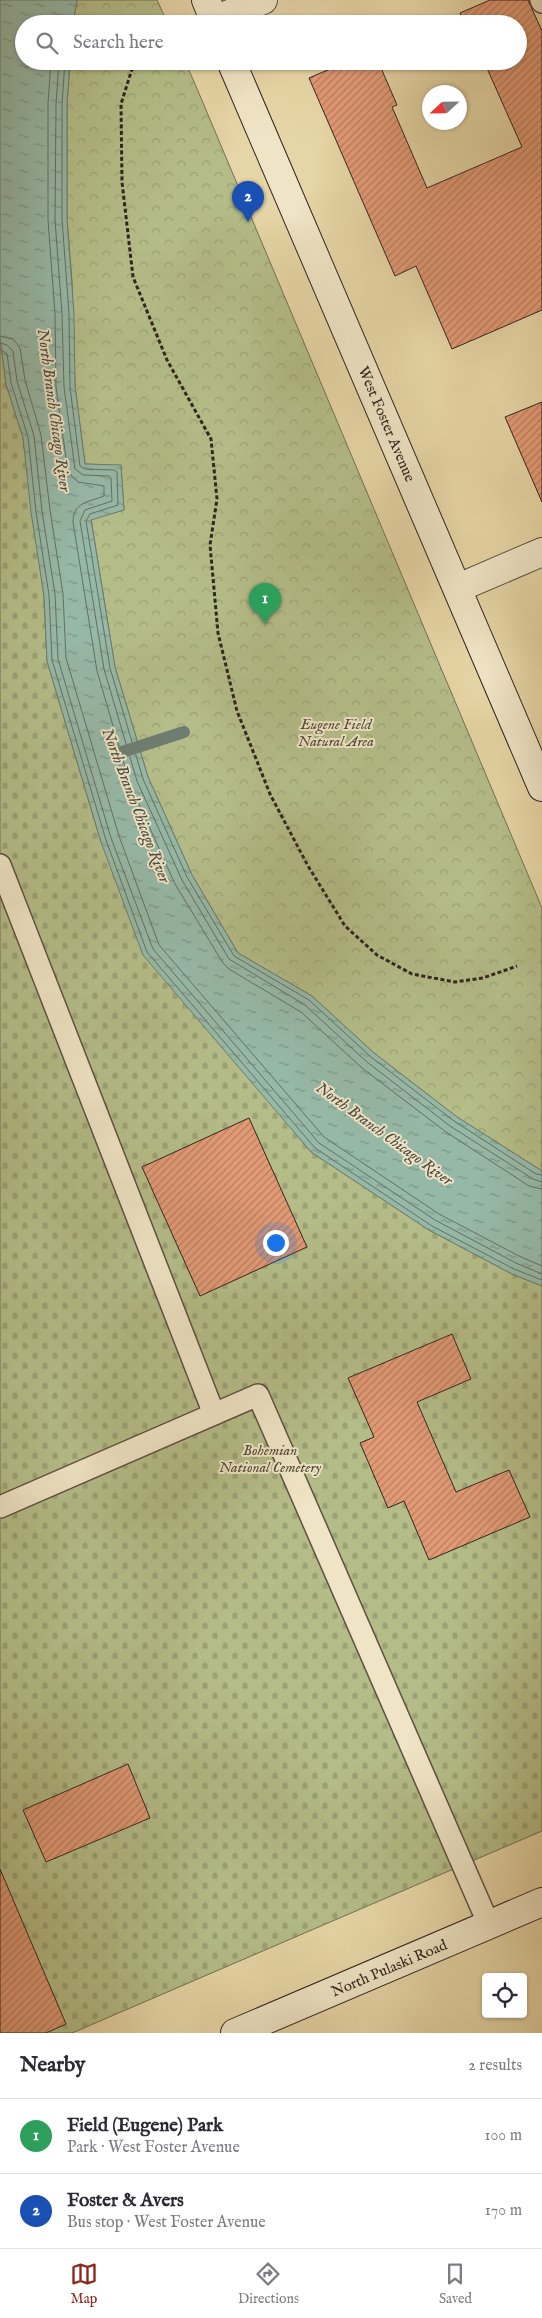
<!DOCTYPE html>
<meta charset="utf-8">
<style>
:root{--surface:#fff;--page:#f2f2f3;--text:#2b2b33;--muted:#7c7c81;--line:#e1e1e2;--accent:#8f2418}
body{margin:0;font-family:"IM FELL English",serif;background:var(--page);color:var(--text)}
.controls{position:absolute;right:15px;bottom:15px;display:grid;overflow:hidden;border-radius:5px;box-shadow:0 1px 4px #0004}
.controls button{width:45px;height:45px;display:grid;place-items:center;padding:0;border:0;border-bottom:1px solid var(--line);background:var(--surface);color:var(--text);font:25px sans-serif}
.compass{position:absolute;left:422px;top:85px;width:45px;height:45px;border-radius:50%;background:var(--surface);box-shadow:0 1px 4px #0004;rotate:248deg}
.you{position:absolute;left:275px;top:1242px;width:18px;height:18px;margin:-12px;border:4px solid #fff;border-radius:50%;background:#1a73e8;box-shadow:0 0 0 8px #1a73e833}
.badge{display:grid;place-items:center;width:32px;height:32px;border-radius:50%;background:var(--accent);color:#fff;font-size:16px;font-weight:700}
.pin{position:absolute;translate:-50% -41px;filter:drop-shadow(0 1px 2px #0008)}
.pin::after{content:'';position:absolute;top:26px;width:18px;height:15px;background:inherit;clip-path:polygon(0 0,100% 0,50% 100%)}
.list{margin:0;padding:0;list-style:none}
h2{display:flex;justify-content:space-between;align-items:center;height:65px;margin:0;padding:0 20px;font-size:21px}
h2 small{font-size:16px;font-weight:400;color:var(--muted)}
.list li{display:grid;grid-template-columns:32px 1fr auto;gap:15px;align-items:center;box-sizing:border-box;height:75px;padding:0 20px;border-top:1px solid var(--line)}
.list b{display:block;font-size:19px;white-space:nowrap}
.list p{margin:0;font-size:16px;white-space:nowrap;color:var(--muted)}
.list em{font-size:16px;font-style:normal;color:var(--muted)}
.icon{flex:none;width:28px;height:28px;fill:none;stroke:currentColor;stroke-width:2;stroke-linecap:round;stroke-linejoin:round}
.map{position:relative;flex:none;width:542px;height:2033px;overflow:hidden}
.search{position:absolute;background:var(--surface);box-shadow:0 1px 4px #0004;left:15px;right:15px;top:15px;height:55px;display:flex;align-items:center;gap:12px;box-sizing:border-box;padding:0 18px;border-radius:28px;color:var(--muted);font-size:19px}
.sheet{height:215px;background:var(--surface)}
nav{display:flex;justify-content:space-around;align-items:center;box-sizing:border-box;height:70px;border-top:1px solid var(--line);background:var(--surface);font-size:14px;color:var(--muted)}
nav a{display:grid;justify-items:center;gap:2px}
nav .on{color:var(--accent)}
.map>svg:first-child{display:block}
.cemetery{fill:url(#cemetery-stones);stroke:#727054}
.park{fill:url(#park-crowns);stroke:#727054}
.water{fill:url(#water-ripples);stroke:#6e7d71}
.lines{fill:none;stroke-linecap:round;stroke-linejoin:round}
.shore{stroke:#646e64;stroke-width:1}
.stream{stroke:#6e7d71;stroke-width:12}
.building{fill:url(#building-hatch);stroke:#312420}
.service-casing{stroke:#5e5042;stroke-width:24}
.minor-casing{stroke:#5e5042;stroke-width:30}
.secondary-casing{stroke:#312420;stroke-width:30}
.path{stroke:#312420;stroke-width:3;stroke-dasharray:4 2.5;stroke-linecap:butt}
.service{stroke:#efe4c5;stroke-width:21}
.minor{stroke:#efe4c5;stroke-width:28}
.secondary{stroke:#efe4c5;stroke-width:28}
.labels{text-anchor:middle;stroke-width:4;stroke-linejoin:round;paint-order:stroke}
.street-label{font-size:15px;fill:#312420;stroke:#efe4c5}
.park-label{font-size:15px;font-style:italic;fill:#524a3a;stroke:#efe4c5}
.water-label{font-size:16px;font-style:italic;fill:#4a4942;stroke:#efe4c5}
</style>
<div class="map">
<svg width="542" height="2033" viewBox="0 0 542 2033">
<defs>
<pattern id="cemetery-stones" width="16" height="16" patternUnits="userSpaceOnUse" patternTransform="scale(1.25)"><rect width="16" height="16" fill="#b4bd88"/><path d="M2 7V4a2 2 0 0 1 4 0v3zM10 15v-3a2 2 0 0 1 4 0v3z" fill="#9ba275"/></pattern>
<pattern id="park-crowns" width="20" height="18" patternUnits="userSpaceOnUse" patternTransform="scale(1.25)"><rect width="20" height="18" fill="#b4bd88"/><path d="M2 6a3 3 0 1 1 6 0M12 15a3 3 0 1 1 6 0" fill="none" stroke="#9ba275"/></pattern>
<pattern id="water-ripples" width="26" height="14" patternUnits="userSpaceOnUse" patternTransform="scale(1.25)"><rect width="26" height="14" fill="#96b9a7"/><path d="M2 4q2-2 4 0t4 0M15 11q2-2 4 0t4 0" fill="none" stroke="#7b9688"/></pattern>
<pattern id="building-hatch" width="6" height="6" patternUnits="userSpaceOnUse" patternTransform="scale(1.25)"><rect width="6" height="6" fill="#e29a75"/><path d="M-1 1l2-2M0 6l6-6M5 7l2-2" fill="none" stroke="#b87d60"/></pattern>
</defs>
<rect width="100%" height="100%" fill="#e6d5a6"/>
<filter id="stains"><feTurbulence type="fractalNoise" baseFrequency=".004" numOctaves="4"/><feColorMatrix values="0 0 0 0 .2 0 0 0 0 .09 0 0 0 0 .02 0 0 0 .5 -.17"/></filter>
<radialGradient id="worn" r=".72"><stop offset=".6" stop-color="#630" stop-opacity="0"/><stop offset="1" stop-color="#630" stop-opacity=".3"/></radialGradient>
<polygon class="cemetery" points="0,337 6,384 23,438 44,596 47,661 101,842 250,1079 311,1152 429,1230 512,1274 542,1286 542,1831 72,2033 0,2033"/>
<g class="park">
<polygon points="77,0 157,0 168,24 73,24"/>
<polygon points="70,61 185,61 198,91 542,908 542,1171 457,1117 374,1053 312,996 238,953 192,875 148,777 115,667 91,519 124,510 121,466 85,464 75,386 72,281 67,219 67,104"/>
</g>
<polygon class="water" points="0,0 77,0 73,24 24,24 24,61 70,61 67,104 67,219 74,314 75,386 85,464 121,465 124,510 91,520 115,667 148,777 192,875 238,953 312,996 374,1053 457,1117 542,1171 542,1286 512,1274 429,1230 311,1152 143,955 101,842 47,661 44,596 31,512 23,438 6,384 0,337"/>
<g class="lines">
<g class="shore">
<path d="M51,61L48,103V220L55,314L56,387L68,472L78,482L104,486V496C89,502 73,502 73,522L97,671L130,784L175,884L223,963L229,969L301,1012L362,1068L446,1132L529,1186L542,1189"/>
<polyline points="59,61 56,104 55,220 62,314 64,387 75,469 83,475 109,476 111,478 112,501 85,510 80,521 104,669 137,781 182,880 229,959 305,1005 367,1062 450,1126 533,1179 542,1182"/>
<polyline points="65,61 62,104 62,219 69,314 70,387 80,466 85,469 114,470 117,472 118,505 90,514 86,521 110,668 143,779 187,877 234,956 309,1000 371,1057 454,1121 536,1174 542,1175"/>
<polyline points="0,336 13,339 20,348 25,380 41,435 50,510 63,594 66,658 119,836 159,945 324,1137 439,1214 519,1256 542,1266"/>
<polyline points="0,343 7,345 13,351 17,381 34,436 42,511 55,594 58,659 111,838 153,949 319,1143 435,1220 516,1263 542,1274"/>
<polyline points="0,349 7,354 11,383 28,437 36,512 49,595 52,660 106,840 147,952 315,1148 432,1226 514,1269 542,1280"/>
</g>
<polyline class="stream" points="122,752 184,732"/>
</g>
<g class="building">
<polygon points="490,0 528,0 542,31 542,310 452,349 416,266 395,276 309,78 330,69 327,61 378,61 397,105 392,107 427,188 522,147 486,66 485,68 482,61 518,61 518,24 465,24 460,13"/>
<polygon points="542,402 542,502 505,417"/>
<polygon points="249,1118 307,1247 200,1296 142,1167"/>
<polygon points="452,1334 471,1379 417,1402 456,1492 509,1470 530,1517 429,1560 404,1501 388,1508 360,1443 374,1437 348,1378"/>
<polygon points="128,1764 150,1818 46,1862 23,1810"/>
<polygon points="0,1869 66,2024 46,2033 0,2033"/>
</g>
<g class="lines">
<defs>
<g id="service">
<polyline points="541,0 542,2"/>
<polyline points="0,865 214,1414"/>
<polyline points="0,1507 258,1395 489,1925"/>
</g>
<g id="minor">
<polyline points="215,20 263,0"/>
<polyline points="458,588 542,552"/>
</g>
<g id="secondary">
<polyline points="206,0 216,24"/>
<polyline points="231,61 542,787"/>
<polyline points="235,2033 542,1902"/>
</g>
</defs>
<use href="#service" class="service-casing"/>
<use href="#minor" class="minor-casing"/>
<use href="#secondary" class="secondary-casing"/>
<polyline class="path" points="144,61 132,69 121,104 122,182 133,277 167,360 211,439 217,499 210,545 218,633 237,711 270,794 308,866 345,926 377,955 412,974 455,982 483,978 517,966"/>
<use href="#service" class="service"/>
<use href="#minor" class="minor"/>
<use href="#secondary" class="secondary"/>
</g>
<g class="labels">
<g class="street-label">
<text transform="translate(387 424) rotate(67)" y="5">West Foster Avenue</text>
<text transform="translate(389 1968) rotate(-23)" y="5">North Pulaski Road</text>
</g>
<g class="park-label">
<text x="336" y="729">Eugene Field<tspan x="336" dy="17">Natural Area</tspan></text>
<text x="270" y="1455">Bohemian<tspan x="270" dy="17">National Cemetery</tspan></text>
</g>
<g class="water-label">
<text transform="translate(55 410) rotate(82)" y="6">North Branch Chicago River</text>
<text transform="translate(137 805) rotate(69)" y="6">North Branch Chicago River</text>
<text transform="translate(385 1133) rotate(36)" y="6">North Branch Chicago River</text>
</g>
</g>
<rect width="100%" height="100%" filter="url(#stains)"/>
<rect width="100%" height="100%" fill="url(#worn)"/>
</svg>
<div class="controls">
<button><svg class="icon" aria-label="locate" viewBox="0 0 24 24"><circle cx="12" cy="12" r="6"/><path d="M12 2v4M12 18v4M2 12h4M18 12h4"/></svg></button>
</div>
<svg class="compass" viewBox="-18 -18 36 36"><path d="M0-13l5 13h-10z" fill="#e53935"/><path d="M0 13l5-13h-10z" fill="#7c7c81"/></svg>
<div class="you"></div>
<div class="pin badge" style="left:265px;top:624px;background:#2e9e5b">1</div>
<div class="pin badge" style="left:248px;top:222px;background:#1a4fb4">2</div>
<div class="search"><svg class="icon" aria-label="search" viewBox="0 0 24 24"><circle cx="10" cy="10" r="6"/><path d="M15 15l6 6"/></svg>Search here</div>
</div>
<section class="sheet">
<h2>Nearby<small>2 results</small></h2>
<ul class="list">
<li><span class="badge" style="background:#2e9e5b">1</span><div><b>Field (Eugene) Park</b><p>Park · West Foster Avenue</p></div><em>100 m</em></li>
<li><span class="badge" style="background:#1a4fb4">2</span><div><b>Foster &amp; Avers</b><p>Bus stop · West Foster Avenue</p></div><em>170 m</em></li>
</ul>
</section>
<nav>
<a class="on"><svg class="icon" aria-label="map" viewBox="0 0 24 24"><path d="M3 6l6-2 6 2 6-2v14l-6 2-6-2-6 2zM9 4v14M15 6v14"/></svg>Map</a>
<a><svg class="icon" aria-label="directions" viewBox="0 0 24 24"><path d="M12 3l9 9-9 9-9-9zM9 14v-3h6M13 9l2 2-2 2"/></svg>Directions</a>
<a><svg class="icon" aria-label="saved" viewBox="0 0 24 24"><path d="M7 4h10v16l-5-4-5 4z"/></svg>Saved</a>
</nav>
